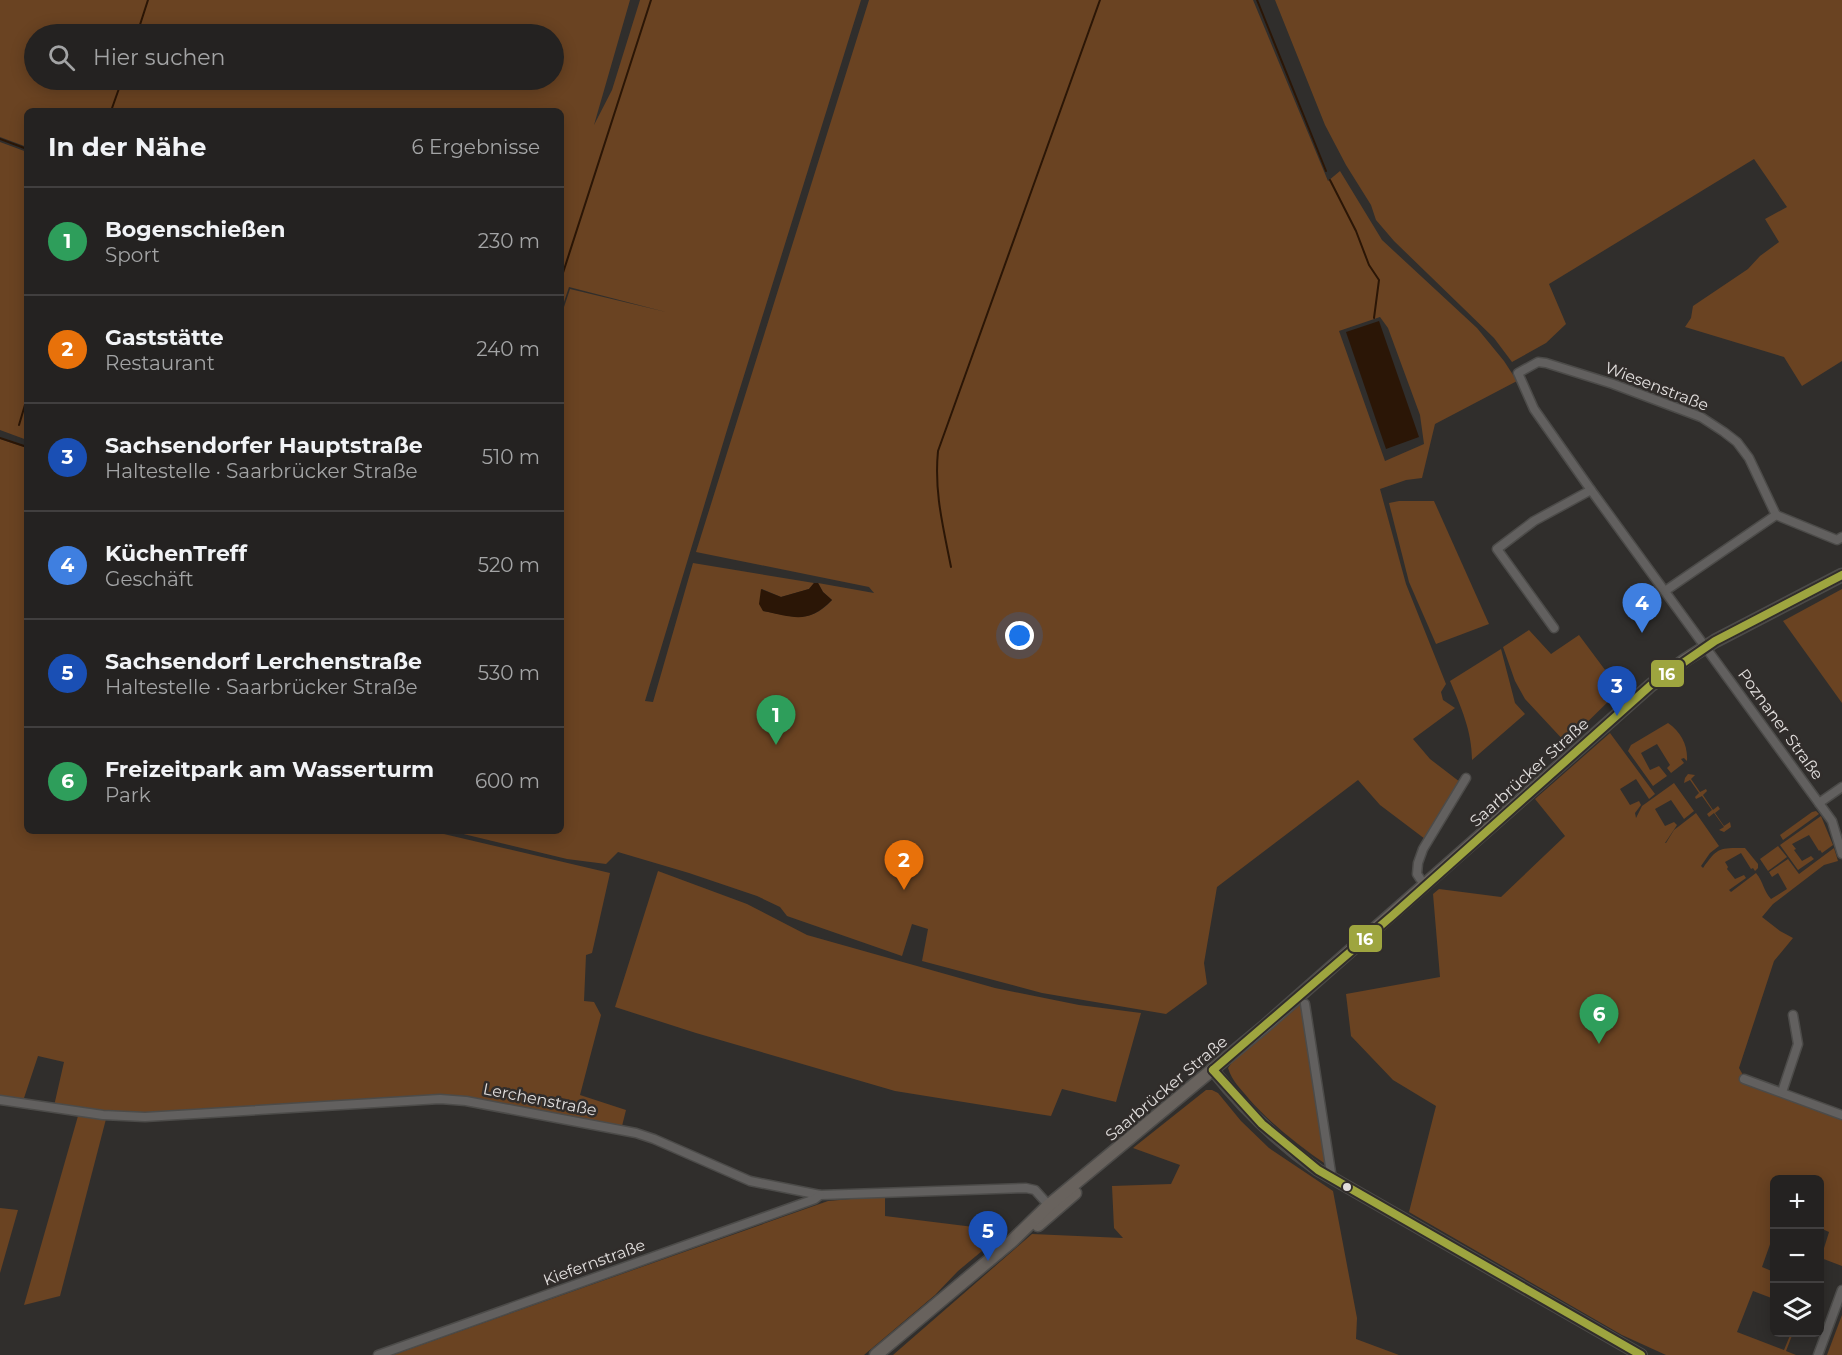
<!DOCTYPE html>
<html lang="de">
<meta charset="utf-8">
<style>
:root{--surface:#242221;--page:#302f2e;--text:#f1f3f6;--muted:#a3a4a5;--line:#413f3f;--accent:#ea580c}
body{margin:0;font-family:Montserrat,sans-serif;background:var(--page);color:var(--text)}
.controls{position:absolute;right:18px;bottom:18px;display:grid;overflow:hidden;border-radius:9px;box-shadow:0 3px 15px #0003}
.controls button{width:54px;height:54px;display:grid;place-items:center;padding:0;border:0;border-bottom:2px solid var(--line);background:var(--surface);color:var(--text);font:30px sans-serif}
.you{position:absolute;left:1020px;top:636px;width:21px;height:21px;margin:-15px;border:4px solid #fff;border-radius:50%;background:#1a73e8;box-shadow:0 0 0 9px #1a73e833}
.badge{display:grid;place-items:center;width:39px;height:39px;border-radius:50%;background:var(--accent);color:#fff;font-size:20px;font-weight:700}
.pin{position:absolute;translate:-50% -50px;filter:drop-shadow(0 2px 3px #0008)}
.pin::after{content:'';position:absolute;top:32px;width:21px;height:18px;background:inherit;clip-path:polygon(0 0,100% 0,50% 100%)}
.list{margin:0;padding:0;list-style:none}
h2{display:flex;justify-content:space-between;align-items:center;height:78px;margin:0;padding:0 24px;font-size:26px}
h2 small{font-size:20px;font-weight:400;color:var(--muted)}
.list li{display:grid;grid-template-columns:39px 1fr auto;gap:18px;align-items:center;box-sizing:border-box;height:108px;padding:0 24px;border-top:2px solid var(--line)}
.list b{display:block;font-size:22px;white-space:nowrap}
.list p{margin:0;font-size:20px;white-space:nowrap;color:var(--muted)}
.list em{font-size:20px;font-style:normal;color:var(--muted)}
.icon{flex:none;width:33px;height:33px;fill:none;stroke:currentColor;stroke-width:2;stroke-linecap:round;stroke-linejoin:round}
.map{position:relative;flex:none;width:1842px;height:1355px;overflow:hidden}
.search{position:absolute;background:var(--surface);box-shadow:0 3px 15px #0003;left:24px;top:24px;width:540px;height:66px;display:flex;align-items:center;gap:15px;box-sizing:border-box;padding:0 21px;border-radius:33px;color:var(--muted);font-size:22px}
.panel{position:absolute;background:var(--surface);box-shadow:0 3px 15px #0003;left:24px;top:108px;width:540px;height:726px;border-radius:9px}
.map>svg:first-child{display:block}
.green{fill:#6a4322;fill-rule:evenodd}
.water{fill:#2b1606}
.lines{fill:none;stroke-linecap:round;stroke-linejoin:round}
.stream{stroke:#2b1606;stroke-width:2}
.street-casing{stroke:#4c4b49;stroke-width:11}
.secondary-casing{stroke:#4c4b49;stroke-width:14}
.primary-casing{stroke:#4c4b49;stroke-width:15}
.street{stroke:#62605f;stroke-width:8}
.secondary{stroke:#615e5b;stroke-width:10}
.primary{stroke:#68625d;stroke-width:12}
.bus-1-casing{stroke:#312d2b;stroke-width:12}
.bus-1{stroke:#9ea53f;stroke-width:8}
.bus-dot{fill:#e1dedd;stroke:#312d2b;stroke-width:2}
.labels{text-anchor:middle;stroke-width:5;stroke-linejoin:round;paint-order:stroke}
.street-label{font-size:16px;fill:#e1dedd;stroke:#312d2b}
.line-badge{stroke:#312d2b;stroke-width:2}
.badge-label{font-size:16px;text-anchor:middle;font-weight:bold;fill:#fff}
</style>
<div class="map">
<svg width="1842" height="1355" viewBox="0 0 1842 1355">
<rect width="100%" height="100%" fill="#302e2c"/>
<g class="green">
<path d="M0,0H630L594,125L612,90L640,0H861L727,430L645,701L653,702L693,563L814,583L809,589L781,597L762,589L763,611C793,616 809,625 832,600L823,592L818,583L874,593L869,587L696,552L869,0H1253L1328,181L1340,171L1382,240L1477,328L1504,361L1517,381L1435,424L1422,478L1406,480L1380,489L1406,584L1446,684L1441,692L1443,700L1455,708L1413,739L1430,759L1460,782L1425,839L1380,805L1358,780L1217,887L1204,963L1207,984L1166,1014L1042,993L922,961L928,929L912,924L902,956L787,916L780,907L757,896L689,873L618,852L606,864L567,859L451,831H561V316L570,289L666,312L569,287L561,311V111H27V147L0,137ZM34,34H554V80H34ZM1380,317L1388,328L1420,415L1424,444L1385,461L1339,331Z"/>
<polygon points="1275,0 1842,0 1842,361 1802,386 1784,357 1685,327 1691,318 1693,306 1748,269 1760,256 1779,242 1765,219 1787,207 1754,159 1549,284 1566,324 1546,343 1512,362 1494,338 1394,241 1376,220 1371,205 1346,165 1325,125"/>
<polygon points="0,142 27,152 27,440 0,430"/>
<polygon points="0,439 27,448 27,831 431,831 610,873 592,953 586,955 584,1001 594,1002 601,1015 580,1095 626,1110 622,1126 480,1099 441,1096 147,1114 119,1114 54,1106 64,1062 38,1056 23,1101 0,1098"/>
<polygon points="1399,501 1434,501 1489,624 1436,644 1409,582 1389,503"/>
<polygon points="1842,589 1842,703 1783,621"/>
<polygon points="1529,630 1551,654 1579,635 1620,690 1566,743 1525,699 1515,681 1503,647"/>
<path d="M1501,649L1515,703L1525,714L1472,760C1472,731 1461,707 1450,681Z"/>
<path d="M1668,723C1681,732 1688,745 1687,761L1684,758L1681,759L1684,763L1671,773L1667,768L1670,765L1657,744L1641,753L1650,770L1659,766L1667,776L1653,786L1628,751L1631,745Z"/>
<path d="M1610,733L1655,794L1649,799L1636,779L1620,789L1630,805L1639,801L1641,805L1635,813L1636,818L1642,806L1674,783L1694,811L1684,819L1671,800L1655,809L1665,826L1674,822L1677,825L1665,843H1666L1674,830L1696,813L1719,846L1710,853L1701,866L1703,868C1718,847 1719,848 1745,848L1758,864V868L1755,871L1753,868L1751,869L1741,853L1725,862L1728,867L1727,869L1735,879L1744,875L1746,878L1729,890L1731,892L1756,873C1764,883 1763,890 1771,899L1787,889L1778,873L1772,877L1769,872L1788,859L1799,874L1834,848L1838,861L1824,865L1773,904L1762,917L1780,931L1793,938L1774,961L1739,1068L1743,1075L1741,1082L1842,1120V1266L1821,1258L1820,1261L1829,1232L1820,1228V1180H1774V1233L1762,1267L1774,1272V1299L1753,1291L1737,1332L1784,1350L1791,1333H1793L1786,1351L1796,1355H1666L1622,1335L1409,1212L1436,1106L1393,1080L1351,1036L1346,994L1440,977L1433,894L1439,889L1501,897L1565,836L1535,799Z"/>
<polygon points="1688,774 1695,775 1691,779 1700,792 1706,789 1707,791 1703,795 1713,810 1718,806 1720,809 1715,813 1724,826 1730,822 1731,827 1724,832 1719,830 1724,827 1714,813 1709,817 1707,814 1712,810 1702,796 1696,799 1695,797 1699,793 1690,780 1684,783 1685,778"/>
<polygon points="1816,811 1819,814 1783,840 1780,835 1812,812"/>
<polygon points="1821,816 1833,845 1822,853 1820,850 1819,851 1809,835 1792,844 1796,849 1794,850 1802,861 1811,856 1814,859 1798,870 1780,845"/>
<polygon points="1778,846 1787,857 1768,871 1760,859"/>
<polygon points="658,871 747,904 807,935 995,988 1079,1005 1141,1013 1116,1102 1062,1089 1051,1116 895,1091 696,1033 615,1007"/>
<path d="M1302,1003L1327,1165C1298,1145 1272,1125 1249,1099C1241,1089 1232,1081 1228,1068L1232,1062Z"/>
<polygon points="1206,1090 1212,1090 1218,1093 1241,1121 1269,1148 1333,1191 1357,1318 1356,1339 1399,1355 893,1355 1032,1234 1123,1238 1114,1228 1112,1186 1171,1184 1180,1165 1133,1148"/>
<polygon points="78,1116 106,1119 60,1296 24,1305"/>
<polygon points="885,1196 885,1216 1006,1231 958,1271 935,1295 864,1355 393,1355 828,1201"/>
<polygon points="0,1208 18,1210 0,1273"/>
<polygon points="1842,1315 1842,1355 1827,1355"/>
</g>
<g class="water">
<polygon points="1379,321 1419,437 1386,449 1346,332"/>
<path d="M814,583H818L823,592L832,600C807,625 794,617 763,611L759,604L761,589L781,597L809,589Z"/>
</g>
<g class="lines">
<g class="stream">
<polyline points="1257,0 1326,171"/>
<polyline points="137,34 148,0"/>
<polyline points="111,111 122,80"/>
<polyline points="0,139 27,149"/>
<polyline points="1330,180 1356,231 1369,265 1379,280 1374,318"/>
<polyline points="561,279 651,0"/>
<polyline points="19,425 27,398"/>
<polyline points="0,438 27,447"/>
<path d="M951,567C943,526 934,492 938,451L1100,0"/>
</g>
<defs>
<g id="street">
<polyline points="1776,515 1749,458 1737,442 1724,432 1701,417 1613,384 1546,363 1538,362 1518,373 1534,409 1591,490 1832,821 1842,854"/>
<polyline points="1665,591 1776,515 1837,540 1842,537"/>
<polyline points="1554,628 1497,549 1534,521 1591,490"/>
<polyline points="1819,803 1842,787"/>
<polyline points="1425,886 1417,874 1418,863 1423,849 1466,778"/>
<polyline points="1305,1004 1332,1179"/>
<polyline points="1744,1079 1842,1115"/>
<polyline points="1782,1092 1798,1044 1793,1015"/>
<polyline points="0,1100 103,1115 145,1117 440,1099 466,1101 636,1133 654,1139 750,1181 820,1195 1026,1188 1035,1190 1052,1209"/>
<polyline points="378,1355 815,1199 820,1195"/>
<polyline points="1818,1355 1842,1290"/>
</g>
<path id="secondary" d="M1213,1070C1243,1108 1278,1142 1318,1170L1641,1355"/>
<g id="primary">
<polyline points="1038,1225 1075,1193"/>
<polyline points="876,1355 1012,1241 1049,1205 1265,1026 1651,685 1685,660 1715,641 1842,575"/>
</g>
</defs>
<use href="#street" class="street-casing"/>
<use href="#secondary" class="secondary-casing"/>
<use href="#primary" class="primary-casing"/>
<use href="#street" class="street"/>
<use href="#secondary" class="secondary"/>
<use href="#primary" class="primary"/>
<defs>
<g id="bus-1">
<polyline points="1213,1070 1393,915 1651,685 1715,641 1842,575"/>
<polyline points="1213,1070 1262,1124 1318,1170 1641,1355"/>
</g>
</defs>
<use href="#bus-1" class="bus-1-casing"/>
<use href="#bus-1" class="bus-1"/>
</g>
<circle class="bus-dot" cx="1347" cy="1187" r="5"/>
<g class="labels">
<g class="street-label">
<text transform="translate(1657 386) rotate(21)" y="6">Wiesenstraße</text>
<text transform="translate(1781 724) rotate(54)" y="6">Poznaner Straße</text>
<text transform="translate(1529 772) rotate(-42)" y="6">Saarbrücker Straße</text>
<text transform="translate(1166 1088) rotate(-40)" y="6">Saarbrücker Straße</text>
<text transform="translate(540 1099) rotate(11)" y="6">Lerchenstraße</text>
<text transform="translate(594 1262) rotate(-20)" y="6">Kiefernstraße</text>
</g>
</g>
<g class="line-badge">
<rect x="1650" y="659" width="35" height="29" rx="6" fill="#9ea53f"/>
<rect x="1348" y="924" width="35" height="29" rx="6" fill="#9ea53f"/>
</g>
<g class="badge-label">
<text x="1667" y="680">16</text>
<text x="1365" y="945">16</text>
</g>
</svg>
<div class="controls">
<button>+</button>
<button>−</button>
<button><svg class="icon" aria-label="layers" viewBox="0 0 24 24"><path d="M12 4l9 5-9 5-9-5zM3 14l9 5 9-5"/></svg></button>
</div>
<div class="you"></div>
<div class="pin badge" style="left:776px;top:745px;background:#2e9e5b">1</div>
<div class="pin badge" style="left:904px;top:890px;background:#e8710a">2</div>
<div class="pin badge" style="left:1617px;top:716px;background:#1a4fb4">3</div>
<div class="pin badge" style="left:1642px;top:633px;background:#3f7fe0">4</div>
<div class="pin badge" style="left:988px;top:1261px;background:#1a4fb4">5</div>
<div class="pin badge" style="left:1599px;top:1044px;background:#2e9e5b">6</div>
<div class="search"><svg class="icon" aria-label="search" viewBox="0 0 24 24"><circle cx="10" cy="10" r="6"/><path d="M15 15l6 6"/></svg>Hier suchen</div>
<section class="panel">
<h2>In der Nähe<small>6 Ergebnisse</small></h2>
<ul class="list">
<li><span class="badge" style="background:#2e9e5b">1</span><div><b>Bogenschießen</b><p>Sport</p></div><em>230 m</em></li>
<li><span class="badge" style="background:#e8710a">2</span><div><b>Gaststätte</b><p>Restaurant</p></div><em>240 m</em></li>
<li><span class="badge" style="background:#1a4fb4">3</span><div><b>Sachsendorfer Hauptstraße</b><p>Haltestelle · Saarbrücker Straße</p></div><em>510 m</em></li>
<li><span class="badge" style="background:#3f7fe0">4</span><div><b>KüchenTreff</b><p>Geschäft</p></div><em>520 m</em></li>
<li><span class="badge" style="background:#1a4fb4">5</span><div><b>Sachsendorf Lerchenstraße</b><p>Haltestelle · Saarbrücker Straße</p></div><em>530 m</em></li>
<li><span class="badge" style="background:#2e9e5b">6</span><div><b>Freizeitpark am Wasserturm</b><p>Park</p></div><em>600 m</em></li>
</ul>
</section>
</div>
